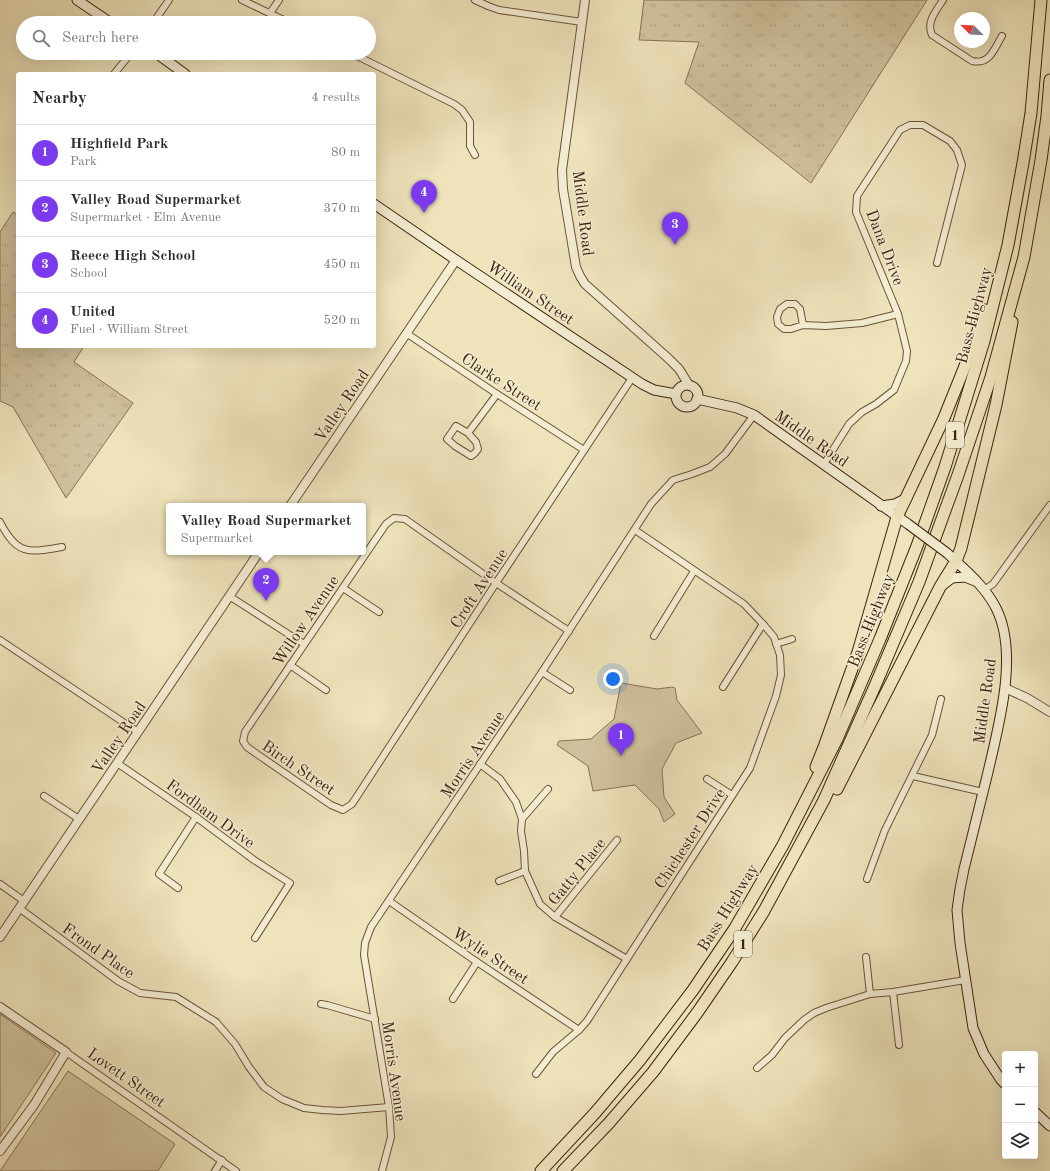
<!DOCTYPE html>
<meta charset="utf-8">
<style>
:root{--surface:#fff;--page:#f2f2f3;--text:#2b2b33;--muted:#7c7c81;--line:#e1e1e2;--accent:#7c3aed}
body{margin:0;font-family:"Old Standard TT",serif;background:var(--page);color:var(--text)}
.controls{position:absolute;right:12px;bottom:12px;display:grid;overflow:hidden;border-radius:4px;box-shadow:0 4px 16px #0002}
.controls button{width:36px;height:36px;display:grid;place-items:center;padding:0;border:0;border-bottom:1px solid var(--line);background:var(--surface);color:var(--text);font:20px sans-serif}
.compass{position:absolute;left:954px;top:12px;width:36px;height:36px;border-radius:50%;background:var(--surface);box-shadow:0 4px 16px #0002;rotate:294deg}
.you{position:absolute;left:613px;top:679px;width:14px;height:14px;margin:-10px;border:3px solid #fff;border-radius:50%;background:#1a73e8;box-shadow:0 0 0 6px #1a73e833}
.badge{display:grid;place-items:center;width:26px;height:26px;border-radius:50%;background:var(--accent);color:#fff;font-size:13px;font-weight:700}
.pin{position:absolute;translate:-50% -33px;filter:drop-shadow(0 1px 2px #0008)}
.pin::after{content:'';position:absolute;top:21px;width:14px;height:12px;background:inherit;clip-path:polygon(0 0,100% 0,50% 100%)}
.popup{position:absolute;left:166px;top:503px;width:200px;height:52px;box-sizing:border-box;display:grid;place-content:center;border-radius:4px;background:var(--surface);filter:drop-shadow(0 1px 3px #0005);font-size:13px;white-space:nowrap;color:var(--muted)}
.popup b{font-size:15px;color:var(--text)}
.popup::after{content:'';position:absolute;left:50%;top:100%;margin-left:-8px;border:8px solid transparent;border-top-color:var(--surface)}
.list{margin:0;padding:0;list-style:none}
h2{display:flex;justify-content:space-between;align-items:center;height:52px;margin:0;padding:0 16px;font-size:17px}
h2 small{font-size:13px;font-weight:400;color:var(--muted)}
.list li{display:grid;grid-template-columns:26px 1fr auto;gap:12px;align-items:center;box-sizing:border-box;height:56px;padding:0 16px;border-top:1px solid var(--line)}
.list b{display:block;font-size:15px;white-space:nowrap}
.list p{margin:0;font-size:13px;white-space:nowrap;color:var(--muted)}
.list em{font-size:13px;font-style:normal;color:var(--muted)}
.icon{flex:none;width:22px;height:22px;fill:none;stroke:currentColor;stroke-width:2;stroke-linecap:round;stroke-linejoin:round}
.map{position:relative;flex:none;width:1050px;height:1171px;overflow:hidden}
.search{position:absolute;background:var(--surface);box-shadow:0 4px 16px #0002;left:16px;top:16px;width:360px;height:44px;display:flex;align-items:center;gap:10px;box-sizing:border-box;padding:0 14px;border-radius:22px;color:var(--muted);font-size:15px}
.panel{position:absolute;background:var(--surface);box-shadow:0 4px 16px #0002;left:16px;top:72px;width:360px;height:276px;border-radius:4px}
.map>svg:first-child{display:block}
.grass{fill:url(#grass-tufts);stroke:#877256}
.park{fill:#d0c29e;stroke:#877256}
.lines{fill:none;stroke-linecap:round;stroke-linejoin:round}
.minor-casing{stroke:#6a5339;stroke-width:8}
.tertiary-casing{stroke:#6a5339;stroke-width:10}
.secondary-casing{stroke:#3e230e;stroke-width:11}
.motorway-casing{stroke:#3e230e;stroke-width:13}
.minor{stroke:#f4edd3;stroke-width:6}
.tertiary{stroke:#f4edd3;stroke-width:8}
.secondary{stroke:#f4edd3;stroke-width:9}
.motorway{stroke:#eee3bb;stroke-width:11}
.secondary-bridge-casing{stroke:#3e230e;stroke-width:11;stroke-linecap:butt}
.secondary-bridge{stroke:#f4edd3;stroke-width:9}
.labels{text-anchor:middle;stroke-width:3;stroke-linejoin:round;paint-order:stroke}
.shield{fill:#f4edd3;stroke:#756049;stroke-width:1}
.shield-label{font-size:15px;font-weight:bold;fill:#3e230e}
.street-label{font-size:16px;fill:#3e230e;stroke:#f4edd3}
</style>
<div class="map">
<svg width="1050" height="1171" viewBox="0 0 1050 1171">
<defs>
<pattern id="grass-tufts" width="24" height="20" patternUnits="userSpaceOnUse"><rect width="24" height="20" fill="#d0c29e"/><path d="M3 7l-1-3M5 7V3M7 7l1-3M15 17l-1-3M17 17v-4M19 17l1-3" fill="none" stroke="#b4a687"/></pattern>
</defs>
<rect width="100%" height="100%" fill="#eee3bb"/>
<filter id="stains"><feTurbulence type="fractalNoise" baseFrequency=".005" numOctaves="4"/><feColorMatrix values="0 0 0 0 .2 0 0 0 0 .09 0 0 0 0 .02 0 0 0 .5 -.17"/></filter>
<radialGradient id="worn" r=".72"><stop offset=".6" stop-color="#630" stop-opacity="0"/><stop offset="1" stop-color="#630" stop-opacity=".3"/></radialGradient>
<g class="grass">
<polygon points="644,0 927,0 811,183 685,83 699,42 639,40"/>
<polygon points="13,212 18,215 18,346 84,346 74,362 133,403 66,498 13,407 0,401 0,232"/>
</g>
<g class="park">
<polygon points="621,683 657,689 672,687 675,688 677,700 702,733 676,743 662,769 664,797 675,814 664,822 659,809 635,785 593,791 588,766 557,745 559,741 591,739 614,719"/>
<polygon points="0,1014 56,1053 0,1137"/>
<polygon points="68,1071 175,1144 158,1171 0,1171"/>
</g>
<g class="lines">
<defs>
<g id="minor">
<polyline points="242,0 290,23"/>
<polyline points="475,0 488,6 499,10 582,22"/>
<path d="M943,0C936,11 926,22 932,35L972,61C990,65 994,49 1002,36"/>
<polyline points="270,13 279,0"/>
<polyline points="153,23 169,0"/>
<polyline points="351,53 454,104 462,110 470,122 470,146 475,155"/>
<polyline points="114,74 131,53"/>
<polyline points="803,325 800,309 795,304 787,304 780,309 777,317 778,324 784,329 791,329 803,325 826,326 862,323 898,314"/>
<polyline points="406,333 497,394 584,450"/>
<polyline points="468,433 456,426 447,439 455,446 471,456 475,453 478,449 476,442 468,433 497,394"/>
<polyline points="824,464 849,424 862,412 876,404 894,390 906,361 907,351 898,314 856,212 857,196 900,130 910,125 923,125 950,141 957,150 962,165 937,263"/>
<path d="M0,522C17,555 28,553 62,547"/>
<polyline points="343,588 379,612"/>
<polyline points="984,590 993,584 1050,505"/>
<polyline points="229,596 304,644"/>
<polyline points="569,631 496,583 405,519 394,518 386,524 245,732 243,741 247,747 254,752 331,805 343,810 352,804 496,583 632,378"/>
<polyline points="654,636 694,571"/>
<polyline points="0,640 138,732"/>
<polyline points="776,644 792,639"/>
<polyline points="290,665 326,690"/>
<polyline points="542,672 570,690"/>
<polyline points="723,687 763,624"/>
<polyline points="117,763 196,817 254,860 290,883 255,938"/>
<polyline points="480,764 500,779 516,802 522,819 521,831 524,851 525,871 540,904 555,917 627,959"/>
<polyline points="913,776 983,792"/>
<polyline points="707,779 732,795"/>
<polyline points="44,796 79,819"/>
<polyline points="522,819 548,789"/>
<polyline points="867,879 885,830 932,735 941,699"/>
<polyline points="499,881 525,871"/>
<polyline points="0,884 24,901"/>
<polyline points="178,888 159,874 196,817"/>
<polyline points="389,901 477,962 579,1030"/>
<polyline points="19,908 118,981 140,993 176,997 216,1022 235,1044 249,1067 264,1087 282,1099 304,1108 322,1110 341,1111 389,1107"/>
<polyline points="555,917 617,840"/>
<polyline points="866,957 870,994"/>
<polyline points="893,992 899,1045"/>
<polyline points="453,999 477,962"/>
<polyline points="321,1004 327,1005 375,1019"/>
<polyline points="66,1052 236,1171"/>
<polyline points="757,1068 772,1055 785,1038 804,1020 814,1013 826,1008 870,994 893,992 965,980"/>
<polyline points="536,1074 553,1052 579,1030 587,1021 750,768 776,696 781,675 780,655 774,637 763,624 744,604 635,530"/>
<polyline points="215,1171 222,1160"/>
<polyline points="382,1171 391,1137 389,1107 364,955 365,943 371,927 542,672 651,504 673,480 692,474 710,467 725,454 754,415"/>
</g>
<g id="tertiary">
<polyline points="585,0 562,170 563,189 576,267 580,276 585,284 669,359 679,369 689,385"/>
<polyline points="290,506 456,260"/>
<polyline points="1005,688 1027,698 1050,712"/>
<polyline points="0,937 259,552"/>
<polyline points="0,1007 66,1052 34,1105 0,1151"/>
</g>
<g id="secondary">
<polyline points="77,0 111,23"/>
<polyline points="156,53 185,74"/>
<polyline points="374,204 456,260 642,384 654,390 676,394"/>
<circle cx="687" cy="396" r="11"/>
<polyline points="697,399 737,408 754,415 908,524"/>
<polyline points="881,506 895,504 907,498"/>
<path d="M947,553C965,570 985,586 996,608C1019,653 999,724 988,772C980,804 972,837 964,869L960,889L957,910L960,943L973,1028L984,1054L1001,1080L1005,1084"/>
<polyline points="943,585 952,578 965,577 975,581"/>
<polyline points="1035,1112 1050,1126"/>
</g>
<g id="motorway">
<polyline points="816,767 824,747 858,652 897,517 944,418 971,351 985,310"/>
<polyline points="837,789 940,587 956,561 961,548 996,405 1012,322"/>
<polyline points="541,1171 595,1113 640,1060 693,990 735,928 783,845 837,739 880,639 917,546 945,467 984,341 1008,245 1023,163 1031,113 1041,0"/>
<polyline points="563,1171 609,1123 653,1072 697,1013 732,962 764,911 824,800 875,686 919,582 958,475 991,377 1024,257 1041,160 1047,116 1050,80"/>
</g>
</defs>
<use href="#minor" class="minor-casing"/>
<use href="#tertiary" class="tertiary-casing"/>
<use href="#secondary" class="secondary-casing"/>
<use href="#motorway" class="motorway-casing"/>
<use href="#minor" class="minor"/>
<use href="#tertiary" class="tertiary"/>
<use href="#secondary" class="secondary"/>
<use href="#motorway" class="motorway"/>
<defs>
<polyline id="secondary-bridge" points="908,524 947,553"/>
</defs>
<use href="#secondary-bridge" class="secondary-bridge-casing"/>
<use href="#secondary-bridge" class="secondary-bridge"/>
</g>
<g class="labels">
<g class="shield">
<rect x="946" y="422" width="18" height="26" rx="3"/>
<rect x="734" y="931" width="18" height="26" rx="3"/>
</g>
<g class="shield-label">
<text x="955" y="440">1</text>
<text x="743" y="949">1</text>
</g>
<g class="street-label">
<text transform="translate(584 213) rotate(83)" y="6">Middle Road</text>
<text transform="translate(886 247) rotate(69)" y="6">Dana Drive</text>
<text transform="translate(531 292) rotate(34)" y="6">William Street</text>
<text transform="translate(973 315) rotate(-75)" y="6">Bass Highway</text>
<text transform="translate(502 381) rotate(33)" y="6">Clarke Street</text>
<text transform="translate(341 405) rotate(-56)" y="6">Valley Road</text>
<text transform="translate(812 438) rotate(35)" y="6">Middle Road</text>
<text transform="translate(478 588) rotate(-57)" y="6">Croft Avenue</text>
<text transform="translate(305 620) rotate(-56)" y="6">Willow Avenue</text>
<text transform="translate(870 620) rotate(-68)" y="6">Bass Highway</text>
<text transform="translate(984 701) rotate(-82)" y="6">Middle Road</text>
<text transform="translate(118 737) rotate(-56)" y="6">Valley Road</text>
<text transform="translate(472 754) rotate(-56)" y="6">Morris Avenue</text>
<text transform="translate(299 767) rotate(34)" y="6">Birch Street</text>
<text transform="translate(211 813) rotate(36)" y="6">Fordham Drive</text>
<text transform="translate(689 838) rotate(-57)" y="6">Chichester Drive</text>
<text transform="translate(576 871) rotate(-51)" y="6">Gatty Place</text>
<text transform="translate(727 907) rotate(-58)" y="6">Bass Highway</text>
<text transform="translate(99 950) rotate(35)" y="6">Frond Place</text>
<text transform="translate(491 955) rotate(34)" y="6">Wylie Street</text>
<text transform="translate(395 1071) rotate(82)" y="6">Morris Avenue</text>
<text transform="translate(127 1077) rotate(35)" y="6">Lovett Street</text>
</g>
</g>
<rect width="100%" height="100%" filter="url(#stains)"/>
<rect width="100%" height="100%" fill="url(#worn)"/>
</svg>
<div class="controls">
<button>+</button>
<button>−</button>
<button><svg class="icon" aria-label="layers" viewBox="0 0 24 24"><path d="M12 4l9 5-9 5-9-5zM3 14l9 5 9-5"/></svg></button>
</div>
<svg class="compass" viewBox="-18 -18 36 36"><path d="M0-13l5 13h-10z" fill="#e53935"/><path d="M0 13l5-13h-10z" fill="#7c7c81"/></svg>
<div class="you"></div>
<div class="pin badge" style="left:621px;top:756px">1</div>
<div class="pin badge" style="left:266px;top:601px">2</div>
<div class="popup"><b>Valley Road Supermarket</b>Supermarket</div>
<div class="pin badge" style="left:675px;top:245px">3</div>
<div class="pin badge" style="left:424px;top:213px">4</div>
<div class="search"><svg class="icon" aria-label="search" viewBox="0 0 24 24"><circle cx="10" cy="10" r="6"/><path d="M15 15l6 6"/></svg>Search here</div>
<section class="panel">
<h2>Nearby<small>4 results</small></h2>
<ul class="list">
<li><span class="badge">1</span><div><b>Highfield Park</b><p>Park</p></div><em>80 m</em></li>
<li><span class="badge">2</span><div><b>Valley Road Supermarket</b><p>Supermarket · Elm Avenue</p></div><em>370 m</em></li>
<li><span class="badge">3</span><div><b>Reece High School</b><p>School</p></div><em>450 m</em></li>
<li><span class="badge">4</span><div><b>United</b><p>Fuel · William Street</p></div><em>520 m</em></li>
</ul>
</section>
</div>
